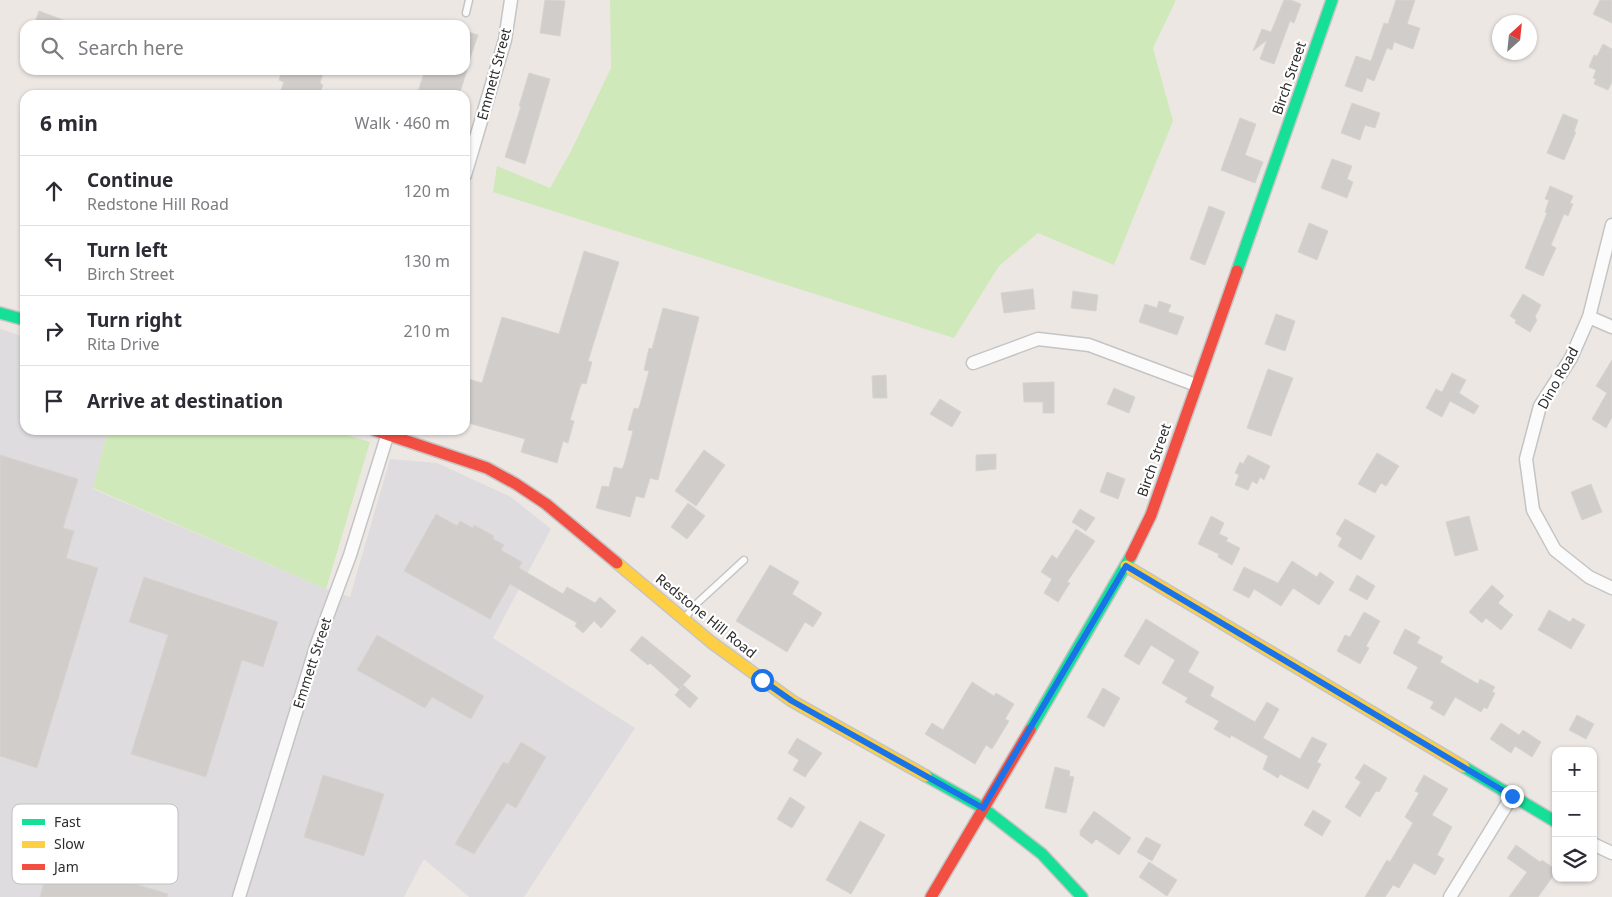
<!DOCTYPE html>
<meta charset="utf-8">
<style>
:root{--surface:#fff;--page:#f7f7f7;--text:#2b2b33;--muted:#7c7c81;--line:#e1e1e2}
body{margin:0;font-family:"Noto Sans",sans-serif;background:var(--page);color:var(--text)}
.controls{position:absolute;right:15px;bottom:15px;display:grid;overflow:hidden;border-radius:10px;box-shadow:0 1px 4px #0004}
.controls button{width:45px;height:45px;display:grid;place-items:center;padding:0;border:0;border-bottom:1px solid var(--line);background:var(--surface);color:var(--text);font:25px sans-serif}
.compass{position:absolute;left:1492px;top:15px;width:45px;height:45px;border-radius:50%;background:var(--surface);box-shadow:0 1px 4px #0004;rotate:27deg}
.stop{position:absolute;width:15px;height:15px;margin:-11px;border:4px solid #1a73e8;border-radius:50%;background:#fff}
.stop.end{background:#1a73e8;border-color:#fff;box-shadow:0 1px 5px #0008}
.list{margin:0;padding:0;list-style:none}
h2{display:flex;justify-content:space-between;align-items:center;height:65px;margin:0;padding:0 20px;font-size:21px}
h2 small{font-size:16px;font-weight:400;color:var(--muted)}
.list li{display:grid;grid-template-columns:32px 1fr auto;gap:15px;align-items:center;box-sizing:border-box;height:70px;padding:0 20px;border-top:1px solid var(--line)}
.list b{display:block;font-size:19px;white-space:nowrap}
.list p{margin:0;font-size:16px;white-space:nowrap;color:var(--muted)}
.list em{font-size:16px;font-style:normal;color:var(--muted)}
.icon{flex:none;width:28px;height:28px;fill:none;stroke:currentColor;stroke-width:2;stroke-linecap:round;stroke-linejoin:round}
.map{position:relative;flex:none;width:1612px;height:897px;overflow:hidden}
.search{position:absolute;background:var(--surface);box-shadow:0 1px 4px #0004;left:20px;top:20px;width:450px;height:55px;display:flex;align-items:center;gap:12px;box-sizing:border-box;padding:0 18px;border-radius:15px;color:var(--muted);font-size:19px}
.panel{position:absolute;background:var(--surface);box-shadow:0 1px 4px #0004;left:20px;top:90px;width:450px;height:345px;border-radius:15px}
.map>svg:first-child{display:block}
.industrial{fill:#dfdcdf}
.green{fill:#d0e9ba}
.building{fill:#d0cdca;stroke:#d7d3cf}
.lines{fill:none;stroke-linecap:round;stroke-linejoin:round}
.lane-casing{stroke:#c5c4c4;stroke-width:9}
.street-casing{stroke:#c5c4c4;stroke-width:15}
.fast-casing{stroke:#c5c4c4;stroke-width:14}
.slow-casing{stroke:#c5c4c4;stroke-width:14}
.jam-casing{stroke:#c5c4c4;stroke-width:14}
.lane{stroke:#fcfbfb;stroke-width:6}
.street{stroke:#fcfbfb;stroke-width:12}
.fast{stroke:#16e098;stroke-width:11}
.slow{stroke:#ffcf43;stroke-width:11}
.jam{stroke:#f24e42;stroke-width:11}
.route{stroke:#1a73e8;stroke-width:6}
.labels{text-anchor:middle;stroke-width:4.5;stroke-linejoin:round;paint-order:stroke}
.street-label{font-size:14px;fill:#2d2d2d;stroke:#fff}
.key{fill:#fff;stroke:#c0c0c0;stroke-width:1}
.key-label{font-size:14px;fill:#2d2d2d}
</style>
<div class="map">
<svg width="1612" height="897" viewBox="0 0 1612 897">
<rect width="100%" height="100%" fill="#ece7e3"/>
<polygon class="industrial" points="0,329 25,337 25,430 108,430 93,489 326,589 350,597 390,459 437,463 511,497 551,529 493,638 635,728 524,897 469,897 424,859 404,897 0,897"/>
<g class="green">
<polygon points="610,0 1176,0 1153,48 1173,121 1114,265 1038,233 999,266 954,338 493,192 497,166 550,188 571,151 611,68"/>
<polygon points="108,430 331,430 370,442 326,589 93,488"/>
</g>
<g class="building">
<polygon points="545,0 565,1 560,36 540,33"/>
<polygon points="1284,0 1291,0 1301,4 1294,23 1290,21 1274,64 1260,59 1267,40 1253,51 1262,29 1271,32"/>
<polygon points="1396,0 1415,0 1407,24 1420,28 1413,49 1394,42 1392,50 1387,48 1374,81 1367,78 1362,92 1345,86 1356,56 1371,61 1384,23 1388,24"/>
<polygon points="1600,0 1612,0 1612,23 1593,14"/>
<polygon points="39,11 74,24 74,25 34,25"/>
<polygon points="465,31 478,35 467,67 465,67"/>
<polygon points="1603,44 1612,49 1612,82 1608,90 1594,84 1596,79 1593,78 1596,70 1589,67 1594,55 1597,56"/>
<polygon points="282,70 324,70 320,83 323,85 319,95 279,95 284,82 279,80"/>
<polygon points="425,70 467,70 459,95 417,95"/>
<polygon points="529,73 550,79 525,164 505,157 521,106 519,106"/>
<polygon points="1352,103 1380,113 1375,128 1365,125 1360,140 1341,133"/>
<polygon points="1563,114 1578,120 1574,132 1576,132 1564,160 1547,153"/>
<polygon points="1240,118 1256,124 1245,155 1263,162 1255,183 1221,170"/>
<polygon points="1332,159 1352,166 1347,179 1353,182 1347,198 1321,188"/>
<polygon points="1550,186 1573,196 1570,203 1573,204 1568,216 1564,214 1551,245 1556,248 1543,276 1525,268 1547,213 1545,212 1549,200 1545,199"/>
<polygon points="1209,206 1225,212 1205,265 1190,259"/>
<polygon points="1309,223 1328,231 1317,260 1298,252"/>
<polygon points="584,251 619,262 588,361 592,362 586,384 582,383 580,387 570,420 574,421 568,443 563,441 557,463 521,452 525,439 465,422 465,378 482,383 502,317 559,334"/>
<polygon points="1033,289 1035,309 1004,313 1001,293"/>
<polygon points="1073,291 1098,295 1096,311 1071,308"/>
<polygon points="1523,294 1541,305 1535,317 1537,320 1530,332 1515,323 1516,320 1510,316"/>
<polygon points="1159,301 1171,305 1168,312 1184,317 1177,335 1139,322 1145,304 1157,308"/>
<polygon points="663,308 699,317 658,480 650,478 644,498 636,496 630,517 596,508 602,486 609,487 614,467 622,469 624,465 633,431 628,430 634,408 638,409 640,405 649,371 644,370 649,348 652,349"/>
<polygon points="1276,314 1295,321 1285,351 1265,344"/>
<polygon points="1612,360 1612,417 1606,428 1592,419 1607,393 1596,386"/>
<polygon points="1268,369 1293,378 1271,436 1247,428"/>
<polygon points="1452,373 1466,380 1459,393 1479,406 1474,414 1450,401 1442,417 1426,408 1436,389 1442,392"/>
<polygon points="886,375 887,398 873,398 872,376"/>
<polygon points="1054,382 1054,413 1043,413 1043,402 1024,402 1023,383"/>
<polygon points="1114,388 1135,397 1129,413 1107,404"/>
<polygon points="940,399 961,412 952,427 930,414"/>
<polygon points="704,450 725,465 696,506 675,491"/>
<polygon points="1377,453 1399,466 1386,486 1381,483 1375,493 1358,484"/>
<polygon points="996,454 996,469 976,471 976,455"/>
<polygon points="0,455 78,479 63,528 74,531 66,558 98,568 37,768 0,756"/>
<polygon points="1248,455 1270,466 1264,480 1260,477 1257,484 1252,481 1248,490 1235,485 1239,475 1235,473 1240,462 1243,464"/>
<polygon points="1107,472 1125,479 1118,499 1100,492"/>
<polygon points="1591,484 1602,512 1582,520 1571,492"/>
<polygon points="688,503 705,516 687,539 671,527"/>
<polygon points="1080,509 1095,518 1086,531 1072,522"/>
<polygon points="436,514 457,526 460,521 473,528 474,525 494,536 493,539 504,545 501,550 522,562 519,568 563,594 567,587 595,603 600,597 616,611 601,628 594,621 583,633 575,626 577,623 510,584 490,619 404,571"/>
<polygon points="1211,516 1224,523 1219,534 1228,538 1226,541 1240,548 1232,565 1218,557 1219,554 1198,544"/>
<polygon points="1469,516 1478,550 1455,556 1446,522"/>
<polygon points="1345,519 1375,536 1361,560 1338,546 1342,538 1336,534"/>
<polygon points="1076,529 1095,541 1067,582 1070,583 1058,602 1044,593 1052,579 1041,572 1052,555 1057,559"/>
<polygon points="1292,561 1317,577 1320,572 1334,582 1319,605 1293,588 1281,606 1254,589 1249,598 1233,590 1244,567 1278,583"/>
<polygon points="770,565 799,582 792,594 822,613 813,627 805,622 787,652 736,621"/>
<polygon points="1357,575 1375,586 1367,600 1349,590"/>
<polygon points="144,577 278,622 263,667 242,660 206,777 131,754 168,635 129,622"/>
<polygon points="1492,585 1504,596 1498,603 1513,615 1501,630 1486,618 1482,623 1469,612"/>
<polygon points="1549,610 1570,622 1573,618 1585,625 1571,649 1538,630"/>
<polygon points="1364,612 1380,621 1366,646 1369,648 1360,664 1337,651 1345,635 1350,637"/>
<polygon points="1146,619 1199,652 1188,672 1214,687 1210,696 1255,722 1267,702 1279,709 1263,738 1300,759 1312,737 1327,744 1317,762 1321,764 1308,789 1280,774 1278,778 1263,769 1268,756 1231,735 1230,738 1214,729 1219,721 1185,702 1188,698 1162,683 1175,660 1151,645 1139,665 1124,656"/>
<polygon points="1405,629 1420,637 1417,643 1443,657 1440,662 1478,684 1480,679 1495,687 1492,692 1495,693 1487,709 1484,707 1481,712 1455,697 1444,716 1430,708 1434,702 1407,688 1418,667 1393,653"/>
<polygon points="377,635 484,696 471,719 432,697 425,708 357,670"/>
<polygon points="642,636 691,676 679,689 650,663 648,665 630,650"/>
<polygon points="972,682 994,696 996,693 1014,704 1005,719 1009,721 992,749 986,745 975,764 925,734 932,723 943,730"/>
<polygon points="683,685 698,698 690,708 675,695"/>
<polygon points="1103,688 1120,698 1104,727 1087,717"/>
<polygon points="1577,715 1594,724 1586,739 1569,730"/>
<polygon points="1501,723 1519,735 1523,730 1541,742 1532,757 1515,746 1511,753 1490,739"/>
<polygon points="797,738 822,753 805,777 793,770 799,760 788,753"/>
<polygon points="521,742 546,757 516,808 507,803 474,854 455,844 503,762 508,764"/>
<polygon points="1364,764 1387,778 1379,792 1376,791 1360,817 1345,807 1361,782 1355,778"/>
<polygon points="1055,767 1070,771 1069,776 1074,777 1066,813 1045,808"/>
<polygon points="323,775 384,794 364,856 304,837"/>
<polygon points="1424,775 1448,789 1432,815 1452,827 1437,855 1444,859 1435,875 1414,863 1399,888 1393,885 1385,897 1365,897 1387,860 1390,862 1413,823 1405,817 1419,793 1415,791"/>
<polygon points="790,797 805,807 792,828 777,819"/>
<polygon points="1313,810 1331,821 1322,836 1304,825"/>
<polygon points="1094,811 1131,838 1119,855 1096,839 1092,844 1080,835 1080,831"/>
<polygon points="860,821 885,835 851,894 826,880"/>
<polygon points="1146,837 1161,845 1152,861 1137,852"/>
<polygon points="1516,845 1540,862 1542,860 1556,870 1556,872 1538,897 1509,897 1527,872 1507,858"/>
<polygon points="51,858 168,894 167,897 40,897"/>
<polygon points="1149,862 1177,880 1167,896 1139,877"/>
</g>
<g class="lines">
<defs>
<g id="lane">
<polyline points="466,13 469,0"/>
<polyline points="685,618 694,606 744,560"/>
</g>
<g id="street">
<polyline points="465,175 505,40 511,0"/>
<polyline points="1612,225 1589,317 1571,358 1540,406 1526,459 1533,510 1555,550 1589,577 1612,588"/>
<polyline points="1589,317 1612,327"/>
<polyline points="973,363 1038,339 1089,345 1196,385"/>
<polyline points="1593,844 1612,853"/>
<polyline points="239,897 317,644 350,555 389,430"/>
<polyline points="1450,897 1512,796"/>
</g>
<g id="fast">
<polyline points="1237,271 1332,0"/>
<polyline points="0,313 25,320"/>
<polyline points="1030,730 1131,556"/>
<polyline points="1464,767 1556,822"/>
<polyline points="926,776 983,808 1042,854 1082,897"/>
</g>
<g id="slow">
<polyline points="617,563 711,642 792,701 926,776"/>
<polyline points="1126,566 1464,767"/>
</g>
<g id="jam">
<polyline points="374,430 487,468 516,484 546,504 617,563"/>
<polyline points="1131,556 1151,515 1237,271"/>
<polyline points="931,897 1030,730"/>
</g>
</defs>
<use href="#lane" class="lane-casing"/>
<use href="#street" class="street-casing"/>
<use href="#fast" class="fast-casing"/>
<use href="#slow" class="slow-casing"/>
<use href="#jam" class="jam-casing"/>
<use href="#lane" class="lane"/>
<use href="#street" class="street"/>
<use href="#fast" class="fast"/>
<use href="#slow" class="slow"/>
<use href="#jam" class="jam"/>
</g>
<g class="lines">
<polyline class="route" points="762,680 792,701 983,808 1126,566 1512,796"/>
</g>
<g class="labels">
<g class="street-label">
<text transform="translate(494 74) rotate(-75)" y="5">Emmett Street</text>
<text transform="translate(1289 78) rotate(-71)" y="5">Birch Street</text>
<text transform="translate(1558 378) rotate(-61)" y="5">Dino Road</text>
<text transform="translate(1154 460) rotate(-71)" y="5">Birch Street</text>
<text transform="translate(706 616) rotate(39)" y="5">Redstone Hill Road</text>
<text transform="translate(312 663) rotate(-72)" y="5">Emmett Street</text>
</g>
</g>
<rect x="12" y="804" width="166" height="80" rx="8" class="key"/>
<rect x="22" y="819" width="23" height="6" fill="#16e098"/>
<rect x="22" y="841" width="23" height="7" fill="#ffcf43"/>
<rect x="22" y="864" width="23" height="6" fill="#f24e42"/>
<g class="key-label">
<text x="54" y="827">Fast</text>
<text x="54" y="849">Slow</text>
<text x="54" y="872">Jam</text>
</g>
</svg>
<div class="controls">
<button>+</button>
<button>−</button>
<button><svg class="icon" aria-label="layers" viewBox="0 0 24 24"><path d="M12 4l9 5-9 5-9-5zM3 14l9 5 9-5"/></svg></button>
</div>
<svg class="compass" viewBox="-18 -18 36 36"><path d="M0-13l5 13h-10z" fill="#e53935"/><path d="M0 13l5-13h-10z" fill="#7c7c81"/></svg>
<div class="stop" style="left:762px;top:680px"></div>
<div class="stop end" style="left:1512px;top:796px"></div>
<div class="search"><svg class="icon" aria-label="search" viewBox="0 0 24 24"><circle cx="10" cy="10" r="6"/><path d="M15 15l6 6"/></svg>Search here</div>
<section class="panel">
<h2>6 min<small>Walk · 460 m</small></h2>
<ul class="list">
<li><svg class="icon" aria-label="ahead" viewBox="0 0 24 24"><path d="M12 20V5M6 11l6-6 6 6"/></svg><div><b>Continue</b><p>Redstone Hill Road</p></div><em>120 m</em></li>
<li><svg class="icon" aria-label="left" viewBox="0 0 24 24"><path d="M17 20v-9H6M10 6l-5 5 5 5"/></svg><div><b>Turn left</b><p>Birch Street</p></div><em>130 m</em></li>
<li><svg class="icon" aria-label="right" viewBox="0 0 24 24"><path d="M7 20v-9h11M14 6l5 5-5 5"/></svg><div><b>Turn right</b><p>Rita Drive</p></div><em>210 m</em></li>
<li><svg class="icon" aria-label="arrive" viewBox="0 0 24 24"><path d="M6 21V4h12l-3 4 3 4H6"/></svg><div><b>Arrive at destination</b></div></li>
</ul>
</section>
</div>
